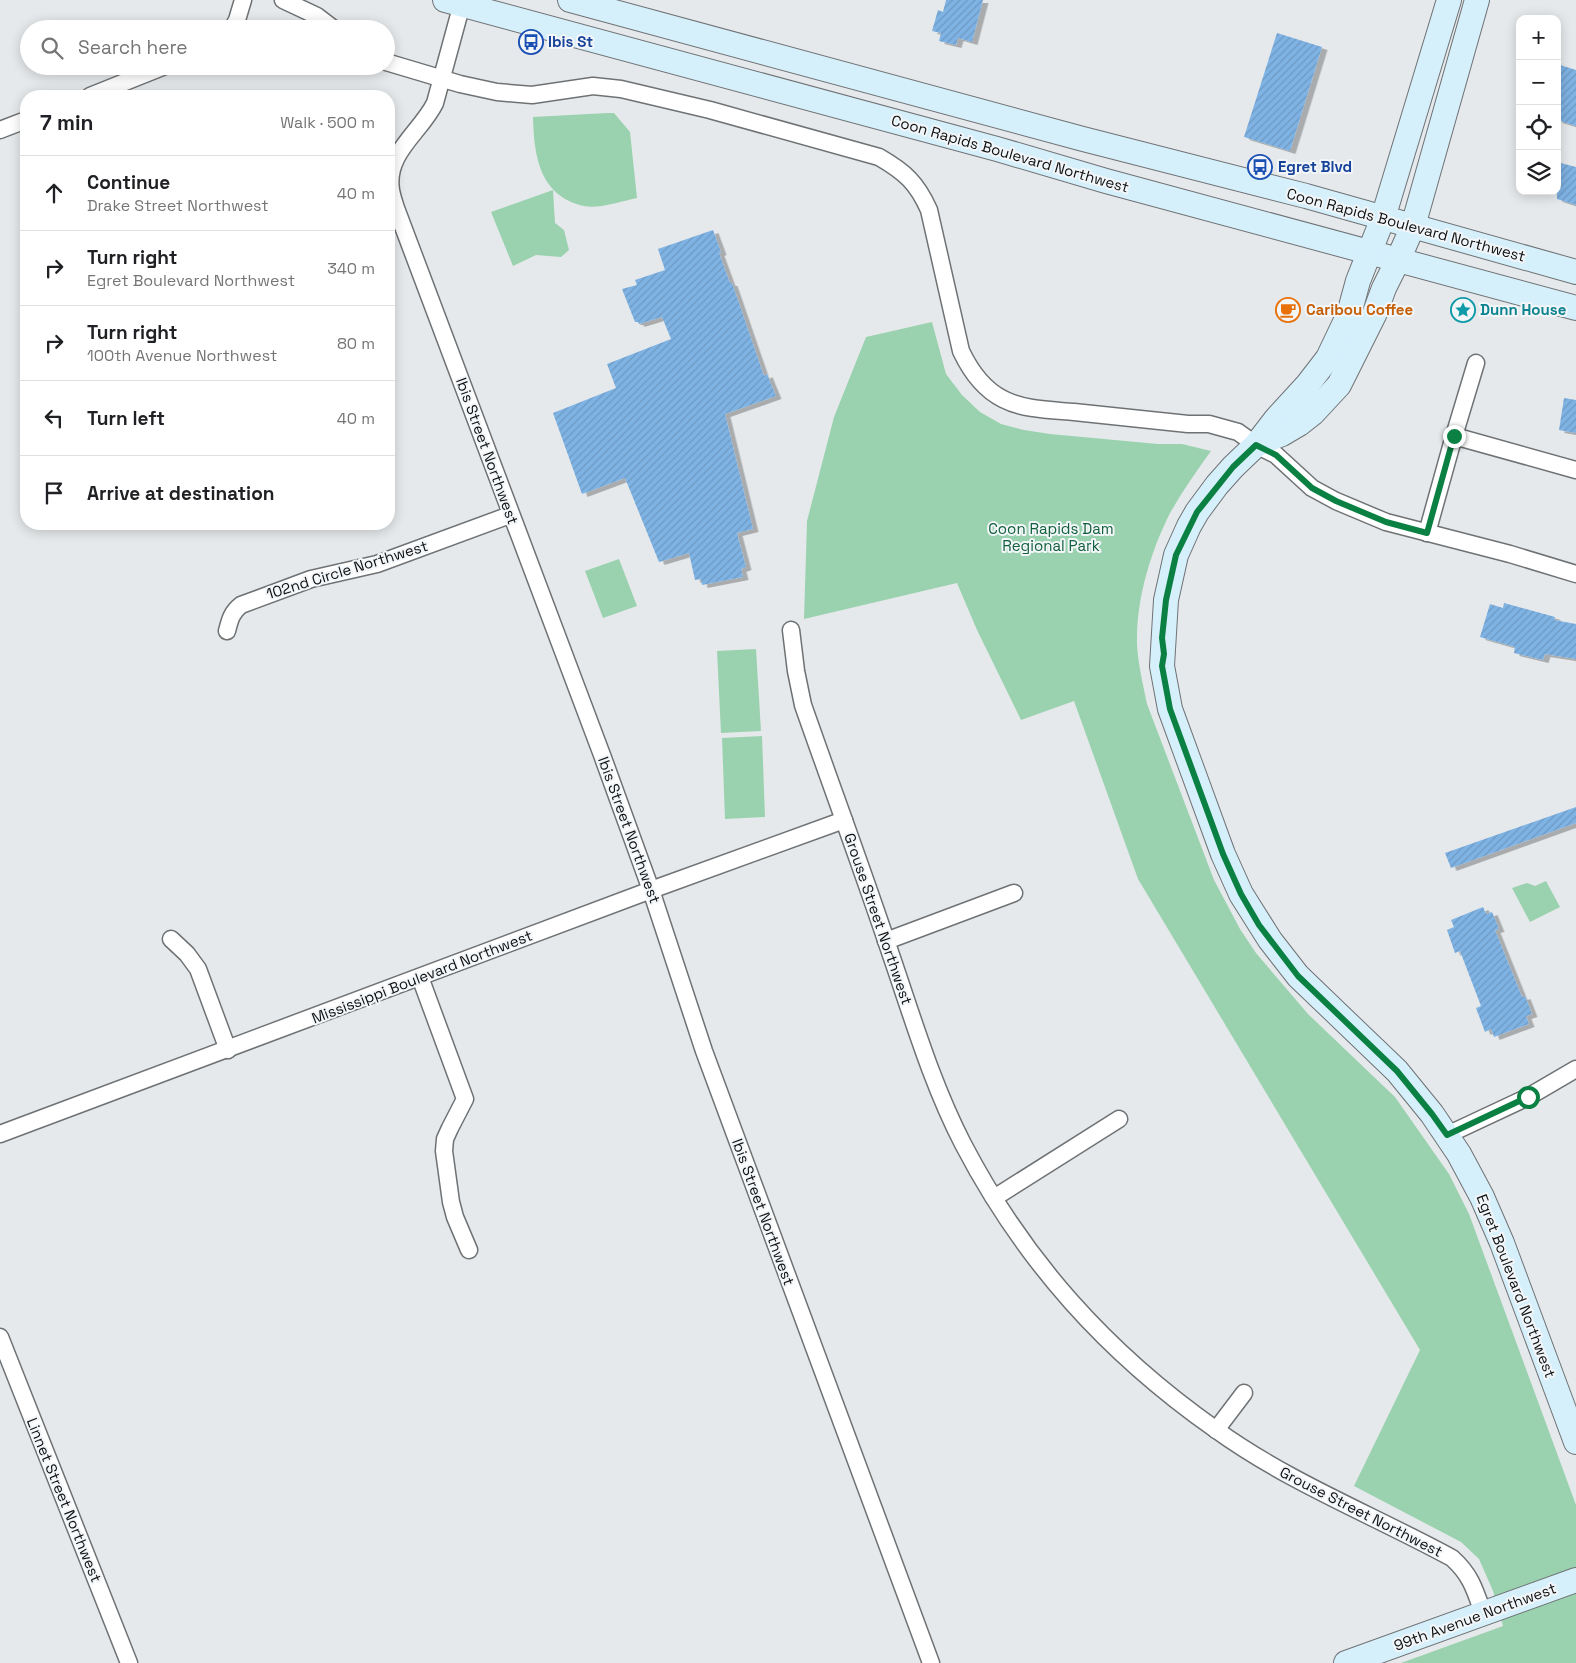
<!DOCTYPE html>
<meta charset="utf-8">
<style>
:root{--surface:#fff;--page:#f6f6f6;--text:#202124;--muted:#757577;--line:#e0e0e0}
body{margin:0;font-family:"Space Grotesk",sans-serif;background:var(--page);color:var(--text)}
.controls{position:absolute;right:15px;top:15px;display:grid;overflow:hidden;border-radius:10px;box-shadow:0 2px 12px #0003}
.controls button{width:45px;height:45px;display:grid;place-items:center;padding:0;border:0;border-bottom:1px solid var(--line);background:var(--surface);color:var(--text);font:25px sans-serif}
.stop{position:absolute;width:15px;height:15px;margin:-11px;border:4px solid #0b8043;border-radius:50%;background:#fff}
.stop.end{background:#0b8043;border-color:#fff;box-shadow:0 1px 5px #0008}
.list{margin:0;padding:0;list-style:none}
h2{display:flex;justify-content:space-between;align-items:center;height:65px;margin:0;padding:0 20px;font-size:21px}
h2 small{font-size:16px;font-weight:400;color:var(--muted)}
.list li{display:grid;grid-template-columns:32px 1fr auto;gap:15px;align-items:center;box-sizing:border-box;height:75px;padding:0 20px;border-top:1px solid var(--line)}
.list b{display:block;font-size:19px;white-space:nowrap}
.list p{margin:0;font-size:16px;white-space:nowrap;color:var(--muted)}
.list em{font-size:16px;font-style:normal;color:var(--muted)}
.icon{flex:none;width:28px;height:28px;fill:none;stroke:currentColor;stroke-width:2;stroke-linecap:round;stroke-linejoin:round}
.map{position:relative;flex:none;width:1576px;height:1663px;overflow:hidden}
.search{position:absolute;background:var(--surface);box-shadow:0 2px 12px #0003;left:20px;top:20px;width:375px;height:55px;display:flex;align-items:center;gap:12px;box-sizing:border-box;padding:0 18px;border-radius:28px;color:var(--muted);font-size:19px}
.panel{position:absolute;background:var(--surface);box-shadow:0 2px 12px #0003;left:20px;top:90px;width:375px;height:440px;border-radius:20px}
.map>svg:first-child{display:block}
.green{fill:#9ad2af}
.building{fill:url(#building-hatch);filter:url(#shadow)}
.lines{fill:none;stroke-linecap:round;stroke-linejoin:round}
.street-casing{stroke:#6f7274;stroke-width:19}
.secondary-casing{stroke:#6f7274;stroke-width:26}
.street{stroke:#fff;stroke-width:16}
.secondary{stroke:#d5effb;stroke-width:24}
.route{stroke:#0b8043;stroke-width:6}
.labels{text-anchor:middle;stroke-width:4;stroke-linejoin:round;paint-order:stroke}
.transit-label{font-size:15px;font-weight:bold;fill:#164399;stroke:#f3f6f9;text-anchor:start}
.street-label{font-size:15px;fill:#0f1011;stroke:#f3f6f9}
.food-label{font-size:15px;font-weight:bold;fill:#c56008;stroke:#f3f6f9;text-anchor:start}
.culture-label{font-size:15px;font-weight:bold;fill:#0d838f;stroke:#f3f6f9;text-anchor:start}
.park-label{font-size:15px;fill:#11603b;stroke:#f3f6f9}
</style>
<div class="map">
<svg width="1576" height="1663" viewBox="0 0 1576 1663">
<defs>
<pattern id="building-hatch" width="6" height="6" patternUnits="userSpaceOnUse" patternTransform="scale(1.25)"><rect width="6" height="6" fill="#7fb3e4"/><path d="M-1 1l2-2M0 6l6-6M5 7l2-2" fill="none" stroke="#6d99c3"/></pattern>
<filter id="shadow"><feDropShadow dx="5.5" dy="3" stdDeviation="0" flood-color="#0004"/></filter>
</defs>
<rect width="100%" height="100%" fill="#e6e9eb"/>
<g class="green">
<path d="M607,113H614L630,132L637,198C623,201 599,209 584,206C539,196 534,155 533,117Z"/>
<polygon points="553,190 555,223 564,230 569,250 561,257 536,255 513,266 491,212"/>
<path d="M932,322L946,374L962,395L980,412L1001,424L1024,430L1050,434L1158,444H1182L1211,451C1196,472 1181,493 1169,515C1150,554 1136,600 1137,644C1138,664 1143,684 1147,704L1214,880L1240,929L1256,953L1308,1014L1395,1097L1449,1174L1469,1214L1576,1505V1663H1401L1503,1626L1493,1591L1479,1559L1461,1542L1354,1486L1420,1350L1138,879L1074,701L1021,720L977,630L957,583L804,619L807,521L834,417L866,337Z"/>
<polygon points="619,559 637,606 603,618 585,571"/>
<polygon points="756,649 761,731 721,733 717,651"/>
<polygon points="762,736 765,817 725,819 722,738"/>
<polygon points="1546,881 1560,907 1530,922 1512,888 1527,883 1535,886"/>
</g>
<g class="building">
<polygon points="946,0 983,0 972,42 958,38 956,45 939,41 941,33 932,31 938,10 943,12"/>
<polygon points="1277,33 1322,47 1290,151 1244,137"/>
<polygon points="1557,64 1576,70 1576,126 1557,120"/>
<polygon points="1557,162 1576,167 1576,205 1557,199"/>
<polygon points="713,230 721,252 719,253 730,283 732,283 764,376 767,374 776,396 725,414 753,529 737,533 746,567 741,569 743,577 702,585 701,579 695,580 689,553 659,562 625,478 582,494 553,413 616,388 607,364 671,339 662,317 639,324 638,322 635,322 622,289 637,285 635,280 665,270 658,249"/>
<polygon points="1564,398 1576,400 1576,433 1559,430"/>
<polygon points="1504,603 1555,617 1554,620 1576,624 1576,659 1545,654 1543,660 1514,653 1515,647 1480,637 1490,604 1503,608"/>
<polygon points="1576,807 1576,823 1451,868 1445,853"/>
<polygon points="1483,907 1486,914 1492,912 1499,929 1495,930 1522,997 1525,996 1532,1014 1526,1016 1529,1024 1494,1037 1491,1029 1485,1032 1476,1008 1481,1006 1460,951 1455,953 1447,930 1454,927 1451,920"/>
</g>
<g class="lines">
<defs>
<g id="street">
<polyline points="283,0 317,16 334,29"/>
<path d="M463,0L435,103C421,132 385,153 391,190C392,196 394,202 396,208L602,755L651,890L704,1051L931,1663"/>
<polyline points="232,29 237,20 243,0"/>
<path d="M386,62L460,84L497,92L532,95L593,86L621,89L710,110L879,157C905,172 917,183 929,210L961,351C970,370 983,389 1003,399C1024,410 1051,410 1074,412C1112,416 1150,420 1188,424H1209L1238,432L1256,445L1276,455L1312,488L1336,501L1386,522L1510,554L1576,574"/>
<polyline points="90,96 165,66"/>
<polyline points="0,130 26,120"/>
<polyline points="1476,363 1454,436 1576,470"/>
<polyline points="1427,533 1454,436"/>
<path d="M791,630L796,671L803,705C832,788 863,871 891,955C913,1019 932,1084 963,1144C1024,1261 1107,1353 1215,1429C1288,1482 1373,1515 1452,1558C1471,1575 1475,1590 1483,1613"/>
<path d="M227,631C230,619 232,612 241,605L311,579L377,564L510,515"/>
<polyline points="171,939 187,954 198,969 228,1050"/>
<polyline points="886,941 1014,893"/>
<polyline points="420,977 465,1099 450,1128 445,1139 444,1151 451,1202 455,1217 469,1250"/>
<polyline points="0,1134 651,890 844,820"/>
<polyline points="1447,1135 1528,1097 1576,1069"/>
<polyline points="994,1198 1119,1119"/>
<polyline points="0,1337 129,1663"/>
<polyline points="1216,1430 1244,1393"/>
</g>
<g id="secondary">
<polyline points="445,0 997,149 1106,181 1576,308"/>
<polyline points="570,0 1083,139 1306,196 1576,272"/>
<polyline points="1449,0 1383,218 1358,281 1349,314 1328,358 1308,384 1276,419 1256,445 1233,467 1217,485 1197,512 1189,526 1176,555 1166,600 1162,666 1170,709 1223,854 1241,894 1270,940 1298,976 1397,1071 1432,1114 1459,1154 1482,1197 1502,1243 1576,1442"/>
<polyline points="1257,444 1282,434 1299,424 1313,413 1339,385 1374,315 1384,288 1398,260 1413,226 1477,0"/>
<polyline points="1346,1663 1576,1580"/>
</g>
</defs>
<use href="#street" class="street-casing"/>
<use href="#secondary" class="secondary-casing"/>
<use href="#street" class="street"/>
<use href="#secondary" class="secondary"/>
</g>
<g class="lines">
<polyline class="route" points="1454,436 1427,533 1386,522 1336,501 1312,488 1276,455 1256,445 1233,467 1197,512 1176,555 1166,600 1162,638 1164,654 1162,666 1170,709 1223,854 1241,894 1259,925 1298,976 1397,1071 1432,1114 1447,1135 1528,1097"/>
</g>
<defs>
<symbol id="bus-ring" viewBox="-11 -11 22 22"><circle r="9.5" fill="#f3f6f9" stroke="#1a4fb4" stroke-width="1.5"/><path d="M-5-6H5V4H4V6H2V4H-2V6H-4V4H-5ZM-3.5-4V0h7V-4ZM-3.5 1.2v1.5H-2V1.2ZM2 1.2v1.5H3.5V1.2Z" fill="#1a4fb4"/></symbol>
<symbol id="cafe-ring" viewBox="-11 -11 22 22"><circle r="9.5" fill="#f3f6f9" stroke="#e8710a" stroke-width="1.5"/><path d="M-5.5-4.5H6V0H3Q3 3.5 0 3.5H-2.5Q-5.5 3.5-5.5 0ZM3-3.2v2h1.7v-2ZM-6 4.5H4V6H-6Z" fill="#e8710a"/></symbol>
<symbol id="sight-ring" viewBox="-11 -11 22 22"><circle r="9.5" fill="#f3f6f9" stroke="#0f9aa8" stroke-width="1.5"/><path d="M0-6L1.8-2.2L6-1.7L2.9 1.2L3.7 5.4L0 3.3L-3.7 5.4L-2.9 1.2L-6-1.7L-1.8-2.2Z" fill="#0f9aa8"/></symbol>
</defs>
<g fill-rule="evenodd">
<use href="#bus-ring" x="517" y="28" width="28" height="28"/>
<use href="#bus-ring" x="1246" y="153" width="28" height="28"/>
<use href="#cafe-ring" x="1274" y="296" width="28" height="28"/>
<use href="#sight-ring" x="1449" y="296" width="28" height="28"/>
</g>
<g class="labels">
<g class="transit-label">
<text x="548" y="47">Ibis St</text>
<text x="1278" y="172">Egret Blvd</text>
</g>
<g class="street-label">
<text transform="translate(1010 154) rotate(16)" y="5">Coon Rapids Boulevard Northwest</text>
<text transform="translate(1406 225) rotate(15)" y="5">Coon Rapids Boulevard Northwest</text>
<text transform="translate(487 451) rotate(70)" y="5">Ibis Street Northwest</text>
<text transform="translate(347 570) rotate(-17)" y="5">102nd Circle Northwest</text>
<text transform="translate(629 830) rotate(70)" y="5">Ibis Street Northwest</text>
<text transform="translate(878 919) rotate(71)" y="5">Grouse Street Northwest</text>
<text transform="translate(422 977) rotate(-21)" y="5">Mississippi Boulevard Northwest</text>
<text transform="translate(763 1212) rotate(70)" y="5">Ibis Street Northwest</text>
<text transform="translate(1516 1286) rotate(69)" y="5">Egret Boulevard Northwest</text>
<text transform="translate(64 1500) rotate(68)" y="5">Linnet Street Northwest</text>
<text transform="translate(1361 1512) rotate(27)" y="5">Grouse Street Northwest</text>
<text transform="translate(1475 1617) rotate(-20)" y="5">99th Avenue Northwest</text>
</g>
<g class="food-label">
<text x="1306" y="315">Caribou Coffee</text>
</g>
<g class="culture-label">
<text x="1480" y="315">Dunn House</text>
</g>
<g class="park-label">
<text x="1051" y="534">Coon Rapids Dam<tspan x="1051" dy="17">Regional Park</tspan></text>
</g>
</g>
</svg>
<div class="controls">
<button>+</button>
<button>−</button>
<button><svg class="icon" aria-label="locate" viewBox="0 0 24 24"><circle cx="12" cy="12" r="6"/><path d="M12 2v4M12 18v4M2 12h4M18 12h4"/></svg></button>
<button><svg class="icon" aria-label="layers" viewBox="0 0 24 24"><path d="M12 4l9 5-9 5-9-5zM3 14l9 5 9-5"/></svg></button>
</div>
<div class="stop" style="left:1528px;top:1097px"></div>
<div class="stop end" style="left:1454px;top:436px"></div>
<div class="search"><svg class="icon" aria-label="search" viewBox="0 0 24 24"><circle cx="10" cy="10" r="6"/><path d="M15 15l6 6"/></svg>Search here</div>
<section class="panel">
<h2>7 min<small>Walk · 500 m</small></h2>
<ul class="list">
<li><svg class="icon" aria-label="ahead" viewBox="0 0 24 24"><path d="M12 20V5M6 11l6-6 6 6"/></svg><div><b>Continue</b><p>Drake Street Northwest</p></div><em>40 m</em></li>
<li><svg class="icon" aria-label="right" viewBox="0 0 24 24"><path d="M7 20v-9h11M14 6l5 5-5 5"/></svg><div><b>Turn right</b><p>Egret Boulevard Northwest</p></div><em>340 m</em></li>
<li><svg class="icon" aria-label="right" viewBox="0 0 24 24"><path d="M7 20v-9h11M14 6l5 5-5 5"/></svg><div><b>Turn right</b><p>100th Avenue Northwest</p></div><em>80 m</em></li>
<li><svg class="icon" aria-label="left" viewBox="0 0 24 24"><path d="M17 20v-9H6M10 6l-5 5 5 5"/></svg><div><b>Turn left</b></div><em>40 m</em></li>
<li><svg class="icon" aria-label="arrive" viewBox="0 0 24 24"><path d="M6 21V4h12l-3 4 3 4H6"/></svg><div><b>Arrive at destination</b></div></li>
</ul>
</section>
</div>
